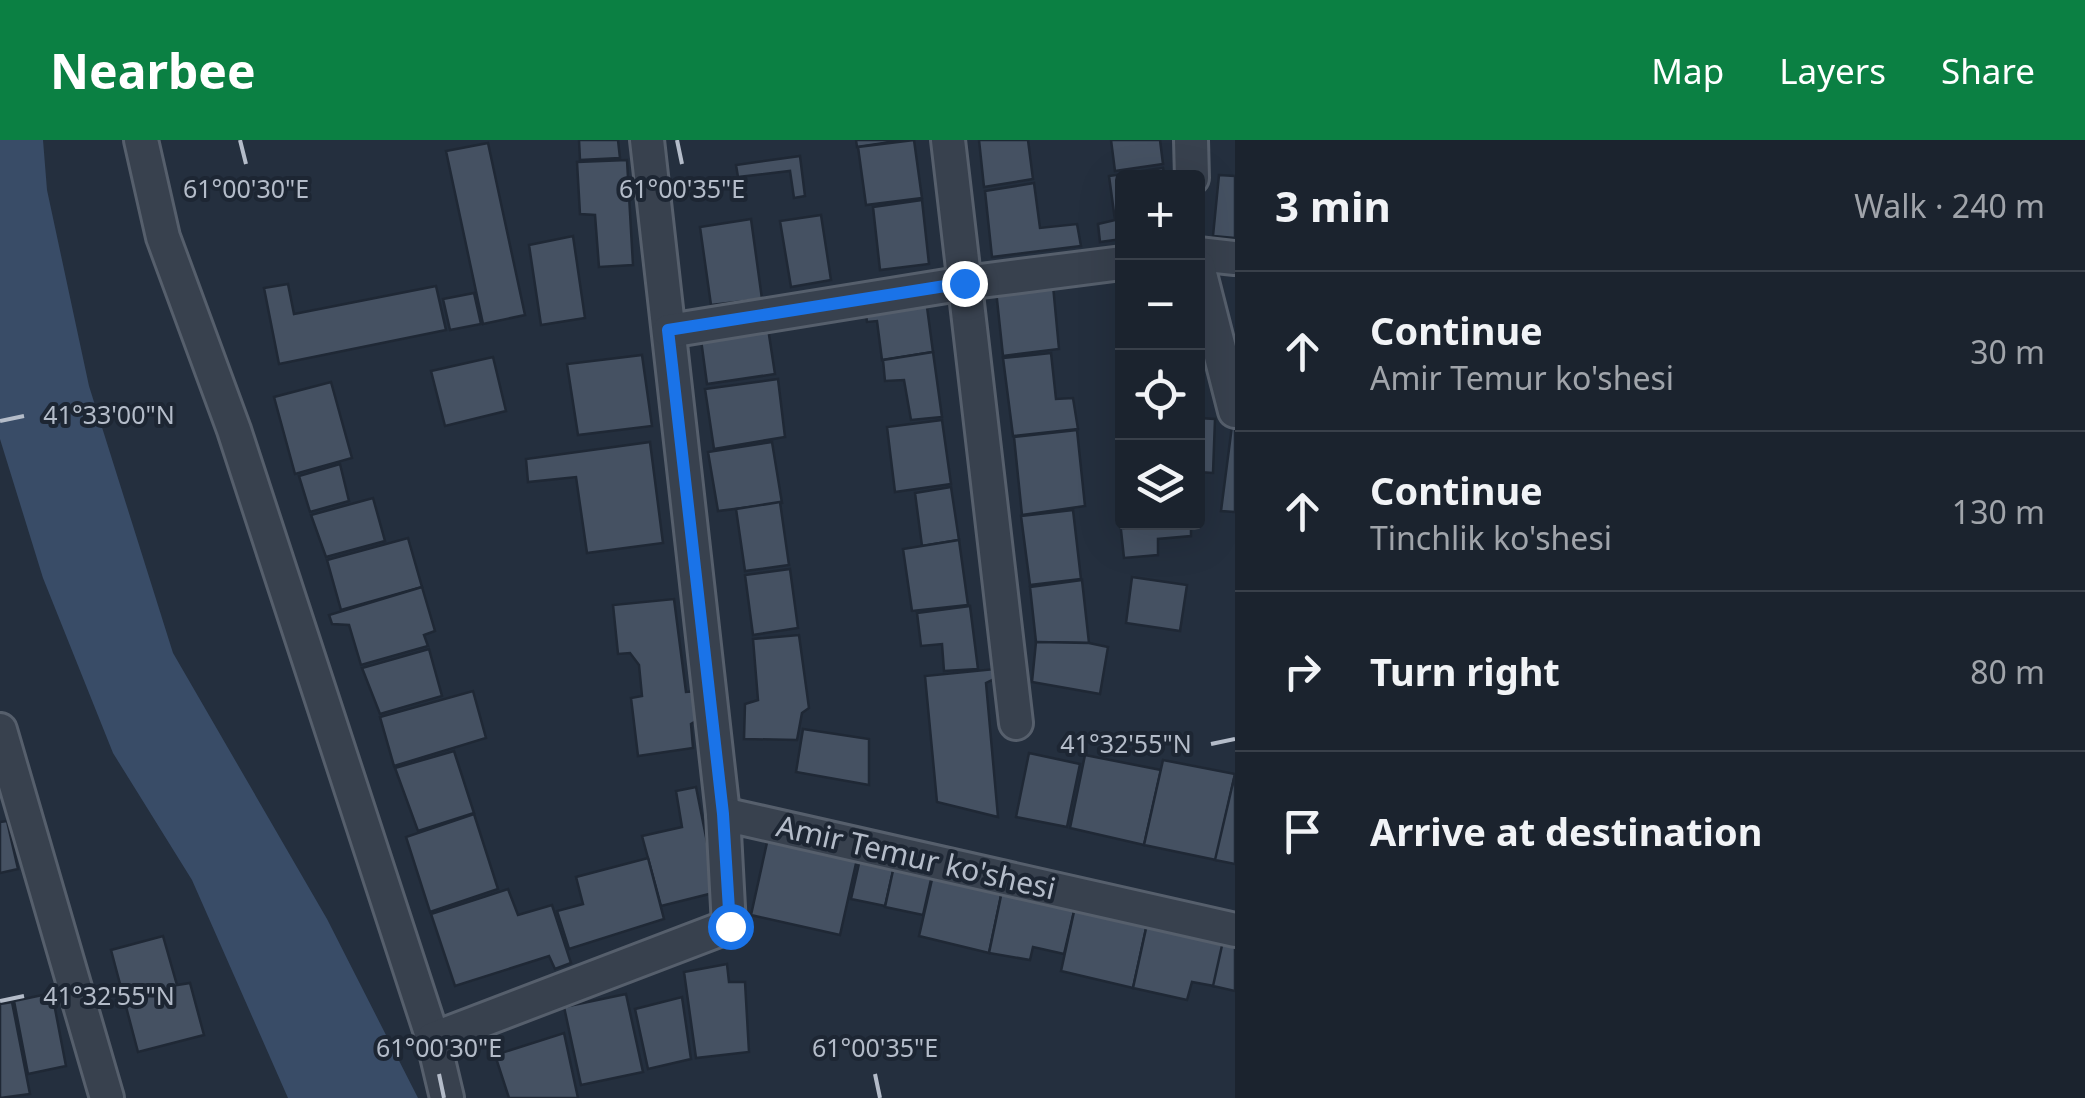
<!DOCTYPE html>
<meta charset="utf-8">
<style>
:root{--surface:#1b232e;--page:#282f3a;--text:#f1f3f6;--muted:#a0a4aa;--line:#39404a;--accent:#0b8043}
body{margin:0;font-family:"Noto Sans",sans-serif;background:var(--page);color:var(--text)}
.controls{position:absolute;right:30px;top:30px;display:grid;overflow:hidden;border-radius:10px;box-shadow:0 10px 40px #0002}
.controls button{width:90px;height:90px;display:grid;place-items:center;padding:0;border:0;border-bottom:2px solid var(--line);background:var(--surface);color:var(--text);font:50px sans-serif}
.stop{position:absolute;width:30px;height:30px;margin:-22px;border:8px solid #1a73e8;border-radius:50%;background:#fff}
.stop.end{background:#1a73e8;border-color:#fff;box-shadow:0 2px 10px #0008}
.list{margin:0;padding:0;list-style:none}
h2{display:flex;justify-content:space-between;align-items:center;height:130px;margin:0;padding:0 40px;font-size:42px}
h2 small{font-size:32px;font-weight:400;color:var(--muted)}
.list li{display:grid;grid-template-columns:65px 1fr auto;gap:30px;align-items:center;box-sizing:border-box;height:160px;padding:0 40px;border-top:2px solid var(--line)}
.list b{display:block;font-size:38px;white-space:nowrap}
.list p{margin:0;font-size:32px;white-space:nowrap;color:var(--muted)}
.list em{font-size:32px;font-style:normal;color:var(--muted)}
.icon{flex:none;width:55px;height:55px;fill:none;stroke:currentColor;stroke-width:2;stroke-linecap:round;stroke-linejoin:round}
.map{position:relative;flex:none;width:1235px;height:958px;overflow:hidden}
header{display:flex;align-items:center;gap:60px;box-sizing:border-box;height:140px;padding:0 50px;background:var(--accent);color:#fff}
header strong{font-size:48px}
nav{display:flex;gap:55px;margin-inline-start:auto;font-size:35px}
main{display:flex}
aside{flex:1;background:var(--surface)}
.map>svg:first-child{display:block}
.water{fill:#394c67}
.building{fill:#455162;stroke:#1f2835;stroke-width:2.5}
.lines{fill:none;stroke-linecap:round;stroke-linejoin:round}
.minor-casing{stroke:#565f6c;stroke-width:38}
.minor{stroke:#38414e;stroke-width:32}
.route{stroke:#1a73e8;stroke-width:12}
.ticks{fill:none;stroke:#b4bcc9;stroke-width:4}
.labels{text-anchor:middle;stroke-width:8;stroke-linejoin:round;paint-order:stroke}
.street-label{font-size:30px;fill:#b4bcc9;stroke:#1d2633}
.ticks-label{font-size:25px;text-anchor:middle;fill:#b4bcc9;stroke:#1d2633;stroke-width:8;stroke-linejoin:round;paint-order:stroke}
</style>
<header>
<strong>Nearbee</strong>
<nav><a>Map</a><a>Layers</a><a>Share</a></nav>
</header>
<main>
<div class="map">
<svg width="1235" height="958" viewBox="0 0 1235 958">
<rect width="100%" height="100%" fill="#242f3e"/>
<polygon class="water" points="0,0 43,0 47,50 89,246 173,513 327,779 418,958 288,958 192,740 113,613 43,438 0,299"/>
<g class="building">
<polygon points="579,0 618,0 620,18 580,20"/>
<polygon points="856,0 904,0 857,7"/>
<polygon points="914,0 922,58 866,65 858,7"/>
<polygon points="979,0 1028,0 1033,39 984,47"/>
<polygon points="1111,0 1160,0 1163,24 1115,31"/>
<polygon points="488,3 525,175 483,184 446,11"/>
<polygon points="800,16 805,56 794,58 790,31 738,37 736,25"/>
<polygon points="627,20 633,125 599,127 595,75 580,74 577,22"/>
<polygon points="1163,28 1165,38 1122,38 1122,99 1100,102 1098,84 1115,80 1109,36"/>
<polygon points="1219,35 1235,36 1235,98 1213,96"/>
<polygon points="1034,43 1040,88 1077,84 1081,106 992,117 985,51"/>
<polygon points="922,60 929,124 880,130 873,67"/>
<polygon points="821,75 831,140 791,147 780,81"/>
<polygon points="751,79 762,159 711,165 700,87"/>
<polygon points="573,96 585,178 541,185 529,105"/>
<polygon points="1052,135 1059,209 1003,216 995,141"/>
<polygon points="288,144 294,174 436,146 446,190 279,224 264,148"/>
<polygon points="925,152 933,212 882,220 877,181 867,182 864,160"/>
<polygon points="474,153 481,184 450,190 443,159"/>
<polygon points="766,175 775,234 707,244 699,185"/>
<polygon points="933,212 942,277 911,280 904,240 885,241 883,220"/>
<polygon points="1051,213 1056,259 1073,258 1078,289 1013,296 1003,218"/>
<polygon points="642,215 652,286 578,295 567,224"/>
<polygon points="493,217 506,271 445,286 431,231"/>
<polygon points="778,239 785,297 714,309 705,249"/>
<polygon points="331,242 352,318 295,334 274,257"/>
<polygon points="1198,278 1215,279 1213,333 1198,332"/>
<polygon points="1233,278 1235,279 1235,372 1221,371"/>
<polygon points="942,280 951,344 895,352 887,287"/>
<polygon points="1077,290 1085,366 1022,375 1014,297"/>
<polygon points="650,302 663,403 587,413 576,337 528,342 526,319"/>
<polygon points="772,302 782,363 718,371 708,312"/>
<polygon points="340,324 349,361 310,372 299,336"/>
<polygon points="951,347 959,400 922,406 915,353"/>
<polygon points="373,358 385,401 326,417 311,375"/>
<polygon points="780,362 789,425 745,431 736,369"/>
<polygon points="1073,370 1081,439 1030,445 1021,376"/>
<polygon points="1120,381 1191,382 1191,396 1158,399 1158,415 1124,418"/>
<polygon points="408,398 422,447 341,470 327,420"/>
<polygon points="959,400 968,465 912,471 903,409"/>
<polygon points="790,429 798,488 753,495 745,435"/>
<polygon points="1132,437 1187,445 1180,491 1126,483"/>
<polygon points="1082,440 1089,503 1036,502 1030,447"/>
<polygon points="422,447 435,491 424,495 428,506 361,525 349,485 332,484 329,475"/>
<polygon points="674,459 686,552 699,551 703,577 691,584 693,608 638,616 631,558 642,556 639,525 630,513 618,514 613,465"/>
<polygon points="970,466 978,529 944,531 942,504 921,506 917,473"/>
<polygon points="799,495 809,568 802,573 797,600 744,599 745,564 758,560 753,499"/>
<polygon points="1036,502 1089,503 1108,507 1100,554 1032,542"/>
<polygon points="429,509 442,556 380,574 362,528"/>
<polygon points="995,529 996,538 986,543 998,677 937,662 925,536"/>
<polygon points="473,551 486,598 394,626 380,577"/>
<polygon points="803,589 869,599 869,645 796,632"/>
<polygon points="454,611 474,673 418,691 395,628"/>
<polygon points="1029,613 1080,624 1067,687 1016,677"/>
<polygon points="1085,615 1161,630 1144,705 1070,688"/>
<polygon points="1163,620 1235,634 1216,720 1144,705"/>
<polygon points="1235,634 1235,724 1215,720"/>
<polygon points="696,647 717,752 661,766 642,696 682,687 676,651"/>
<polygon points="474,674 498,749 430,772 406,697"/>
<polygon points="7,681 18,729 0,733 0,682"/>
<polygon points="768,698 857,719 840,795 751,775"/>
<polygon points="648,718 664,779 569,809 557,771 583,764 576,737"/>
<polygon points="860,719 894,727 885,766 851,759"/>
<polygon points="894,726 932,735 923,775 885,767"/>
<polygon points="933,735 1002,751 989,813 919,796"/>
<polygon points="508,749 518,775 552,765 571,823 555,829 549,816 455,846 431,774"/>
<polygon points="1002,751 1075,767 1064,814 1033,807 1030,820 989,813"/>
<polygon points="1075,767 1147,784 1133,848 1061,831"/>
<polygon points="1147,784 1224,802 1214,846 1192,842 1187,860 1133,848"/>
<polygon points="163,796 177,845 190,843 204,895 138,912 111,810"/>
<polygon points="1223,801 1235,804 1235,851 1213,846"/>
<polygon points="727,824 729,842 745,842 749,912 696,918 684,832"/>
<polygon points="52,853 66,926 28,934 14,861"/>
<polygon points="626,854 643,932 581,945 564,867"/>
<polygon points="682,857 691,919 648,929 635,869"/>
<polygon points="12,862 30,954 0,958 0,864"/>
<polygon points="564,893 578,958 509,958 495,915"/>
</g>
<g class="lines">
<defs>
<g id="minor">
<polyline points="141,0 163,97 234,290 433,899 447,958"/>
<polyline points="647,0 723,674"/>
<polyline points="948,0 1016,583"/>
<polyline points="1191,0 1192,38"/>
<polyline points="1198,114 1235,118"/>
<polyline points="1198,126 1235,271"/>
<polyline points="669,191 965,143 1122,123"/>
<polyline points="0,590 107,958"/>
<polyline points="433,899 729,786 723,674 1235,790"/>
</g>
</defs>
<use href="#minor" class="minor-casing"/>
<use href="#minor" class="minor"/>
</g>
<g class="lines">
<polyline class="route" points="730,786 723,674 668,190 964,143"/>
</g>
<path class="ticks" d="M240,0L246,24M677,0L682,24M0,281L24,276M1211,604L1235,599M0,861L24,856M439,934L444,958M875,934L880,958"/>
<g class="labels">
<g class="street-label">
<text transform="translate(916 718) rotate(13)" y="10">Amir Temur ko'shesi</text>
</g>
</g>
<g class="ticks-label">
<text x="246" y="58">61°00'30"E</text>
<text x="682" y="58">61°00'35"E</text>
<text x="109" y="284">41°33'00"N</text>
<text x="1126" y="613">41°32'55"N</text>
<text x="109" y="865">41°32'55"N</text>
<text x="439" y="917">61°00'30"E</text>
<text x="875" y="917">61°00'35"E</text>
</g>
</svg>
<div class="controls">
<button>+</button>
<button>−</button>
<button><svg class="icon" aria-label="locate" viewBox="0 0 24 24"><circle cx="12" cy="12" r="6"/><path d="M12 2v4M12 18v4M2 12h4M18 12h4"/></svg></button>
<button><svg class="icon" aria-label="layers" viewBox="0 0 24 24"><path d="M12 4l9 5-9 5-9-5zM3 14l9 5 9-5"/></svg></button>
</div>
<div class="stop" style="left:730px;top:786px"></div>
<div class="stop end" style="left:964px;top:143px"></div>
</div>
<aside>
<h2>3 min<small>Walk · 240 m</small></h2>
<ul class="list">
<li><svg class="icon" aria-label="ahead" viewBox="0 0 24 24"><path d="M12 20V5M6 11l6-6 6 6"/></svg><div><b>Continue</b><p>Amir Temur ko'shesi</p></div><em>30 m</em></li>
<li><svg class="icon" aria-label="ahead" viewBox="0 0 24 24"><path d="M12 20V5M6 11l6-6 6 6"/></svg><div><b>Continue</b><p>Tinchlik ko'shesi</p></div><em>130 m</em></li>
<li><svg class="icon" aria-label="right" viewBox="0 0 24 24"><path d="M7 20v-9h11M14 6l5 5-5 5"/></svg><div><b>Turn right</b></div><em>80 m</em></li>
<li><svg class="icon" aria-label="arrive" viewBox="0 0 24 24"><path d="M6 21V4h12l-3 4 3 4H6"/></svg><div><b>Arrive at destination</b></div></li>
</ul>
</aside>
</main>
